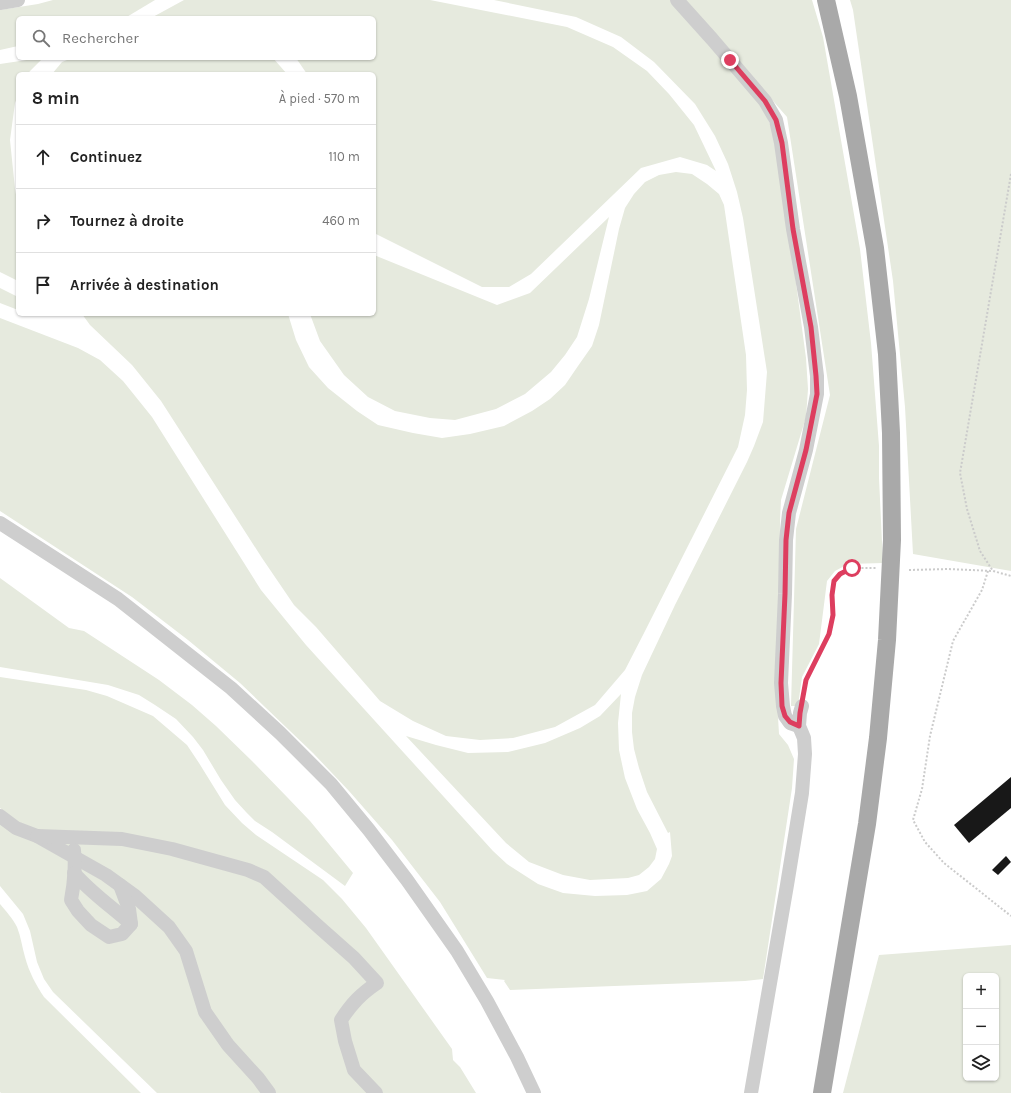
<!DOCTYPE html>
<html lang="fr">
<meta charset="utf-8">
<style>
:root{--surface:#fff;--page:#f6f6f6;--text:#222;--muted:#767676;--line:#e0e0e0}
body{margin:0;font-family:Karla,sans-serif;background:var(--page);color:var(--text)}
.controls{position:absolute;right:12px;bottom:12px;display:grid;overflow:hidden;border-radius:6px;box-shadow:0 1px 3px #0004}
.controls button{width:36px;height:36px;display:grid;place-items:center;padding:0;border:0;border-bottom:1px solid var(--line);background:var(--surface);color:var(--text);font:20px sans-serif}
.stop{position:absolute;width:12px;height:12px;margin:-9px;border:3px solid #dd3e5f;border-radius:50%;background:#fff}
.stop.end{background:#dd3e5f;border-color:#fff;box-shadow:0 1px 4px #0008}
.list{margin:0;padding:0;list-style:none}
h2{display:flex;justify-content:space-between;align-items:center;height:52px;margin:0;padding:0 16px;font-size:17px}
h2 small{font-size:13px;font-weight:400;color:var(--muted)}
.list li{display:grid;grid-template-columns:26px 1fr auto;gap:12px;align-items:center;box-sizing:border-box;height:64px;padding:0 16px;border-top:1px solid var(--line)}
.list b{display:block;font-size:15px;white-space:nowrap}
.list em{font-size:13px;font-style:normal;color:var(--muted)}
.icon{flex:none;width:22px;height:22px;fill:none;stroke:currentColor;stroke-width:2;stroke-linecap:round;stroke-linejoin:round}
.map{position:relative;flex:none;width:1011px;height:1093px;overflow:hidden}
.search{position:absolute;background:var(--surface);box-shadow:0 1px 3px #0004;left:16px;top:16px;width:360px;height:44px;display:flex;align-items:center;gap:10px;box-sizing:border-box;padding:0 14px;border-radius:6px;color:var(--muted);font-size:15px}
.panel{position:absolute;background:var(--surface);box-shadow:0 1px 3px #0004;left:16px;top:72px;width:360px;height:244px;border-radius:6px}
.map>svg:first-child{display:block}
.green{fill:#e6eade;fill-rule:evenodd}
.building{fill:#181818}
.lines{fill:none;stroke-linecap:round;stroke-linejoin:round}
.path{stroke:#cbcbcb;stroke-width:2;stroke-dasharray:2 2;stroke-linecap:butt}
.minor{stroke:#cecece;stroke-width:14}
.major{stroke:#a9a9a9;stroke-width:18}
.route{stroke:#dd3e5f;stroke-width:5}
</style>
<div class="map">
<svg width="1011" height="1093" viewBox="0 0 1011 1093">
<rect width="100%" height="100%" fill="#fff"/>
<g class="green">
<polygon points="53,0 155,0 125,18 18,18 18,46 0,50 0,10 38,4"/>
<polygon points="184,0 430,0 567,27 613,47 647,71 669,94 694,125 716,171 707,165 680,157 641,168 531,274 509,287 482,287 374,233 374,74 307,74 296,58 374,58 374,18 214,18 189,17 180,18 151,18"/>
<polygon points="494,0 672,0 759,98 772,129 784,193 806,358 808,389 806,417 781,500 780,521 778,717 779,734 788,745 794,759 792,788 763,979 745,981 510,990 504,981 505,980 487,978 440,902 392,840 349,791 313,753 240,683 188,640 132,597 0,511 0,318 78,348 100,360 123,381 152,417 261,590 306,645 493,851 507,864 538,884 563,893 595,896 627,895 647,891 661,879 669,864 672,856 670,832 668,833 647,792 639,768 634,749 632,732 632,713 635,697 642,675 675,605 747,462 754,446 763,422 767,372 743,218 737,192 728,164 715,136 695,104 654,62 621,37 576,17"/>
<polygon points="685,0 812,0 823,37 860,249 871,343 879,446 879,478 883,563 848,564 835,571 827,581 819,644 802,677 798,706 791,706 796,529 830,395 787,117"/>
<polygon points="850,0 1011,0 1011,571 913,554 905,407 893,281 853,10"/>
<polygon points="40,58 43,58 30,71 28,74 18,74 18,95 15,103 10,140 15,189 18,206 18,281 0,272 0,64"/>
<polygon points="72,58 273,58 287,74 52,74 62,62"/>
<polygon points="676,172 692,174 707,184 719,194 724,205 746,355 747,390 745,415 738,447 643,635 625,670 595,705 555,727 513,738 480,740 446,736 413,721 380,701 316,627 294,605 262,558 161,401 132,365 90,325 82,314 288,314 296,340 309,367 328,388 357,411 378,425 413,433 442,438 470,434 504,426 532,411 550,399 565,385 578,366 592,346 599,325 619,229 625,208 634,194 645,182 659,175"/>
<polygon points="609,217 589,299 577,337 565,355 551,372 525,394 496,409 455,420 430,418 395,411 368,397 344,375 320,341 310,314 374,314 374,255 497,305 530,293"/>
<polygon points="0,288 18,297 18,310 0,303"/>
<polygon points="0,578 69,628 84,631 159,680 192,705 216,726 252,761 287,797 310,821 353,873 345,886 272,832 255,821 246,812 235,800 221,780 203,750 193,737 176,719 155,705 139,695 108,685 0,667"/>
<polygon points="0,677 86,690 107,696 153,716 187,745 199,763 225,805 242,823 256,835 323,880 342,899 366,928 452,1049 453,1060 460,1067 476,1093 157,1093 53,992 44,979 37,962 30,931 23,914 0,886 0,822 15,822 0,808"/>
<polygon points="621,694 618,723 619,750 625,778 637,809 650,833 657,849 655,859 649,867 639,875 628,878 590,880 563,875 529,862 506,843 406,736 436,745 468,753 508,752 545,743 580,728 600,716"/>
<path d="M0,904C6,911 13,919 17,927C21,937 22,947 25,957C29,972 36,985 44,997L141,1093H1L0,1092Z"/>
<path d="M1011,945V1093H843L879,955ZM966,976H996V1078H966Z"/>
</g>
<g class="building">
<polygon points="1011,777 1011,808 969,843 954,825"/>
<polygon points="1006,856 1011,862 998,875 992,870"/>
</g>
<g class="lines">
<g class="path">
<polyline points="1011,174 960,473 967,509 980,551 993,571 1011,576"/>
<polyline points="909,570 948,569 993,571"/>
<polyline points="988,571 982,590 953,641 930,736 922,789 913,820 925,842 944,863 1011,916"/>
<polyline points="804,695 806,680 829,634 833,615 832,595 834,581 840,575 852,568 877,568"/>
</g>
<g class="minor">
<polyline points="677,0 712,39 765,101 776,120 781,143 793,229 811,327 817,376 817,394 806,450 789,513 786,540 785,594 781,683 783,706 785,716 790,723 799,726"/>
<polyline points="0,3 18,0"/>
<polyline points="0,523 118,599 231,688 280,733 331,784 369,830 407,880 457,951 487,1001 517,1057 534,1093"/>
<polyline points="0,816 16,828 37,836 106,875 135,896 169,927 186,951 205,1012 228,1045 258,1078 269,1093"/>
<path d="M37,836L122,839L172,849L248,870L264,877L319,927L354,958L377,983C361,994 352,1003 341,1020L345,1041L354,1070L376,1093"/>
<path d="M74,850C76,866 74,884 71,900L78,911L91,925L109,937L122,934L131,924L129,909L120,885"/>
<path d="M74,873C90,892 112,907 131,924"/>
<polyline points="751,1093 787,885 802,793 805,754 804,738 799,726 800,713 802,706"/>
</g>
<polyline class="major" points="822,1093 867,824 878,738 887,640 892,540 891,433 887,354 875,248 848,96 826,0"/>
</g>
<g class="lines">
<polyline class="route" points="730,60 765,101 776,120 782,143 793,229 811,327 816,376 817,394 806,450 789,513 786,540 785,594 781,683 782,706 785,716 790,722 799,726 800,713 806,680 829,634 833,615 832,595 834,581 840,574 852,568"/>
</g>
</svg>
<div class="controls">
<button>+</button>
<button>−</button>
<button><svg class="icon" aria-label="layers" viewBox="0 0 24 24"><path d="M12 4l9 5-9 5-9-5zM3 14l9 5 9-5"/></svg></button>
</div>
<div class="stop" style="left:852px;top:568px"></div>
<div class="stop end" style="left:730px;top:60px"></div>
<div class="search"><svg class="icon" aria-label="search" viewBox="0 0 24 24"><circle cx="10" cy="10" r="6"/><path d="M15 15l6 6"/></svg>Rechercher</div>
<section class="panel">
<h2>8 min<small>À pied · 570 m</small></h2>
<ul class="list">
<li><svg class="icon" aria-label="ahead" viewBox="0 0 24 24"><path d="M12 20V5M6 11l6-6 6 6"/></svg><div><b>Continuez</b></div><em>110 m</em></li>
<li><svg class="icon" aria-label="right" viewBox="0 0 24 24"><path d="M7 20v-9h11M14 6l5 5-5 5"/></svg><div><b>Tournez à droite</b></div><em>460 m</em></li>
<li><svg class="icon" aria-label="arrive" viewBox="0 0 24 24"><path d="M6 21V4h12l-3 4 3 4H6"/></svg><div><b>Arrivée à destination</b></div></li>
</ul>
</section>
</div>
